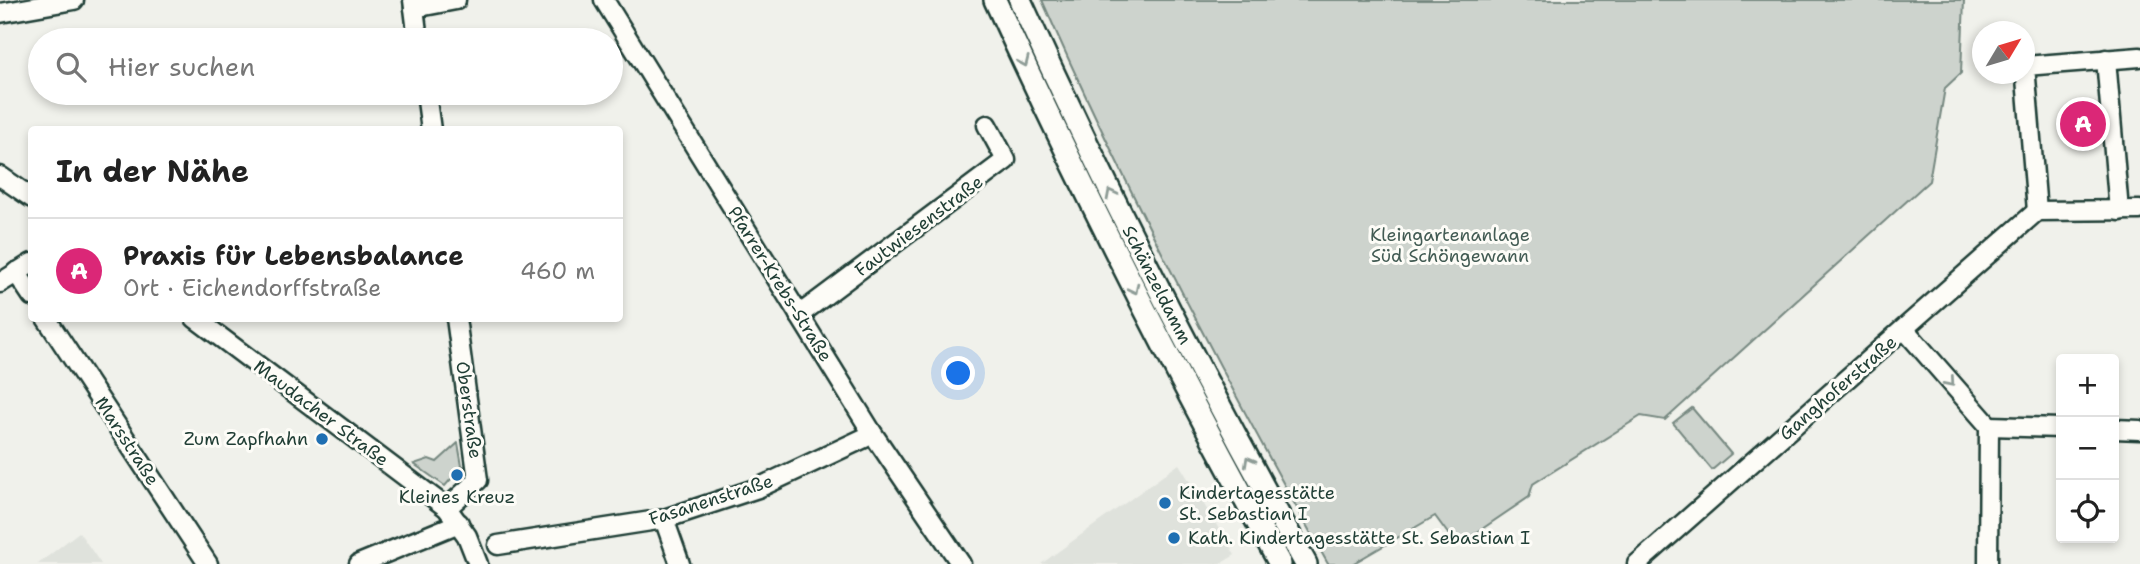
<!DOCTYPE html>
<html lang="de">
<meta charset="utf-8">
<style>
:root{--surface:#fff;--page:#f2f2f2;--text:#222;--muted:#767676;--line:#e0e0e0;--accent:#db2777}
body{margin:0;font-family:"Shantell Sans",sans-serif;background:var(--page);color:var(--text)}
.controls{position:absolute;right:21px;bottom:21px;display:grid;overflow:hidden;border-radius:7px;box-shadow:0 4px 10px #0003}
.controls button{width:63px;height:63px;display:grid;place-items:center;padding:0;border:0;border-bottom:2px solid var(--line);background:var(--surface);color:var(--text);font:35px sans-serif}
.compass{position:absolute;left:1972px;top:21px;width:63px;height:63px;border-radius:50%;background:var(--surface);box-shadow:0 4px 10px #0003;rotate:52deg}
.you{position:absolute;left:959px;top:374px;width:24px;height:24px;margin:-18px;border:5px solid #fff;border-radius:50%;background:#1a73e8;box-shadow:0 0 0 10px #1a73e833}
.badge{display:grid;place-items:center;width:46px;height:46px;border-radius:50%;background:var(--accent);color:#fff;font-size:23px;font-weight:700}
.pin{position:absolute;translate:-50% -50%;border:4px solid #fff;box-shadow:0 2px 7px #0006}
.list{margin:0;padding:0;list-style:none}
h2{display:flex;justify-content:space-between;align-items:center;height:91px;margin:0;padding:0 28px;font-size:30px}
h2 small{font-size:23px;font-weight:400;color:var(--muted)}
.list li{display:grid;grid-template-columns:46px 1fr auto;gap:21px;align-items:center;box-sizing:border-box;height:105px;padding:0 28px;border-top:2px solid var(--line)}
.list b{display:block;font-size:26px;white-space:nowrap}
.list p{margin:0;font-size:23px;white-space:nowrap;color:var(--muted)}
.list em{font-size:23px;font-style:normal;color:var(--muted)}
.icon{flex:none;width:38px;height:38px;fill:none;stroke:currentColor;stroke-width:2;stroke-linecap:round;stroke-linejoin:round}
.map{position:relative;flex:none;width:2140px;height:564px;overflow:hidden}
.search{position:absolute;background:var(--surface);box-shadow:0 4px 10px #0003;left:28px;top:28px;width:595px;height:77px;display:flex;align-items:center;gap:18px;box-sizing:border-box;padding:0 24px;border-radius:38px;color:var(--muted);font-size:26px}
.panel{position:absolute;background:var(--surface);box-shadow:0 4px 10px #0003;left:28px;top:126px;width:595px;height:196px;border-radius:7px}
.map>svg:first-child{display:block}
.built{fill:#dfe2dc}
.green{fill:#cdd3cd;stroke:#768880;stroke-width:2}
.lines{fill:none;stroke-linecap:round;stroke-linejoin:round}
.minor-casing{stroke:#1f3d34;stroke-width:23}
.major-casing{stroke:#1f3d34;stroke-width:26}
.minor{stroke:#fdfcf7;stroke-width:18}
.major{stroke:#fdfcf7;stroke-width:21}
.oneway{stroke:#8e9c96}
.poi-dot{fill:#1f6fb2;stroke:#fdfcf7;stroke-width:2.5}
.labels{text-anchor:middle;stroke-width:6;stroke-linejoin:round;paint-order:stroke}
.street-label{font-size:18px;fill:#1f3d34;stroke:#fdfcf7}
.park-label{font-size:18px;fill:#425b53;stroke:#fdfcf7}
.poi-label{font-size:18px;fill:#1f3d34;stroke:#fdfcf7;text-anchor:start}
</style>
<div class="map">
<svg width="2140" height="564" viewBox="0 0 2140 564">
<rect width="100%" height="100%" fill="#f0f1eb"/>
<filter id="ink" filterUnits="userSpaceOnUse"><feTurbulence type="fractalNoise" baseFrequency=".0143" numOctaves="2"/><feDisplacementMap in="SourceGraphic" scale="14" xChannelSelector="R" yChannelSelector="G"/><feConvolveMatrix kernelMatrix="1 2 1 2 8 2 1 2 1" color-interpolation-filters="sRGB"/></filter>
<g filter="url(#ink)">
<g class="built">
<polygon points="1179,464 1235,555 1220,564 1041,564"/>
<polygon points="79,532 101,564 38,564"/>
</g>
<g class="green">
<path d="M1042,0H1964L1961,73L1945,88L1929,181L1665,420L1641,416L1533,484L1529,497L1457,546L1435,516L1352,564H1328C1225,380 1127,193 1042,0Z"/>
<polygon points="1692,408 1731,454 1712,470 1673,423"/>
<polygon points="458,443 462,466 469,467 470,474 458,471 445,486 414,464 429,459 437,462"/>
</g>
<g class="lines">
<defs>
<g id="minor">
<polyline points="413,0 418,40"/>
<polyline points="604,0 873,434 961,564"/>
<polyline points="414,8 456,0"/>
<polyline points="0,13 74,0"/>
<polyline points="2106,59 2119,211"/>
<polyline points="426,93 431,130"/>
<polyline points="0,176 32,198"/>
<polyline points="2037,211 2025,66 2140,57"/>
<polyline points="2037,211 2140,210"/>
<polyline points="16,272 32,296"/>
<polyline points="0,283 32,263"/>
<polyline points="799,315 1006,160 987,125"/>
<polyline points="46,318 208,564"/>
<polyline points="195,318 447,508 467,536 478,564"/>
<polyline points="1905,330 1989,426 1988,564"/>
<polyline points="1989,426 2061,428"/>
<polyline points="2114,429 2140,430"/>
<polyline points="447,508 478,480 456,318"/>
<polyline points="664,519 680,564"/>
<polyline points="498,545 664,519 758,488 873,434"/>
<polyline points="359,564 459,523"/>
<polyline points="1637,564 2037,211"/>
</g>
<g id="major">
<path d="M995,0C1083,192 1178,379 1280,564"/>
<path d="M1020,0C1107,192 1203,380 1306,564"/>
</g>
</defs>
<use href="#minor" class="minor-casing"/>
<use href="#major" class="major-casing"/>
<use href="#minor" class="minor"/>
<use href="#major" class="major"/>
</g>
<defs><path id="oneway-chevron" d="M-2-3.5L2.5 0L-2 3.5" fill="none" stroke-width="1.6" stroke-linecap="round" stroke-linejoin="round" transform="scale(1.75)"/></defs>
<g class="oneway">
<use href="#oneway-chevron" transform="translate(1024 62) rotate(66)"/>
<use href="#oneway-chevron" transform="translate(1111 194) rotate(-117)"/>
<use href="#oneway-chevron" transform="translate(1134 289) rotate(63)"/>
<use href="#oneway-chevron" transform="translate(1950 382) rotate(49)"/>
<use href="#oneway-chevron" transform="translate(1249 461) rotate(-119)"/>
</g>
</g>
<g class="poi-dot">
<circle cx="322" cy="439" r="7"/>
<circle cx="457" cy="475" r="7"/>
<circle cx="1165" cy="503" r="7"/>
<circle cx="1174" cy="538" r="7"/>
</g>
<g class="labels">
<g class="street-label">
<text transform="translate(919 226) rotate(-37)" y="6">Fautwiesenstraße</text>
<text transform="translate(780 284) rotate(58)" y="6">Pfarrer-Krebs-Straße</text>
<text transform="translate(1157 285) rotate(63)" y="6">Schänzeldamm</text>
<text transform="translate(1838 388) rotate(-41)" y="6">Ganghoferstraße</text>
<text transform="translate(469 410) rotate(82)" y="6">Oberstraße</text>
<text transform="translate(321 413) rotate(37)" y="6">Maudacher Straße</text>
<text transform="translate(127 441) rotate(57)" y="6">Marsstraße</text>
<text transform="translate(711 500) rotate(-18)" y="6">Fasanenstraße</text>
</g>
<g class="park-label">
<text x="1450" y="241">Kleingartenanlage<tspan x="1450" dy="21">Süd Schöngewann</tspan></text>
</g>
<g class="poi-label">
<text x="308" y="445" text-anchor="end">Zum Zapfhahn</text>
<text x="1179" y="499">Kindertagesstätte<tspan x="1179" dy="21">St. Sebastian I</tspan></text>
<text x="457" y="503" text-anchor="middle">Kleines Kreuz</text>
<text x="1188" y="544">Kath. Kindertagesstätte St. Sebastian I</text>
</g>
</g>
</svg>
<div class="controls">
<button>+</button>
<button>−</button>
<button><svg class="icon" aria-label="locate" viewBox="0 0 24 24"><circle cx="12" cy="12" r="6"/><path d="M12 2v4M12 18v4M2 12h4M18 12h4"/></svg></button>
</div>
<svg class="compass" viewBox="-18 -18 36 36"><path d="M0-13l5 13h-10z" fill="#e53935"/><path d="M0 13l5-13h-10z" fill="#767676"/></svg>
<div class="you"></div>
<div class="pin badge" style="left:2083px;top:124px">A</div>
<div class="search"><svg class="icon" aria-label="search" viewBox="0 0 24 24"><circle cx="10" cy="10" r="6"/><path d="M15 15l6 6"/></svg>Hier suchen</div>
<section class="panel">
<h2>In der Nähe<small></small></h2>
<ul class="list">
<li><span class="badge">A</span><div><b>Praxis für Lebensbalance</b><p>Ort · Eichendorffstraße</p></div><em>460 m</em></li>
</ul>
</section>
</div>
